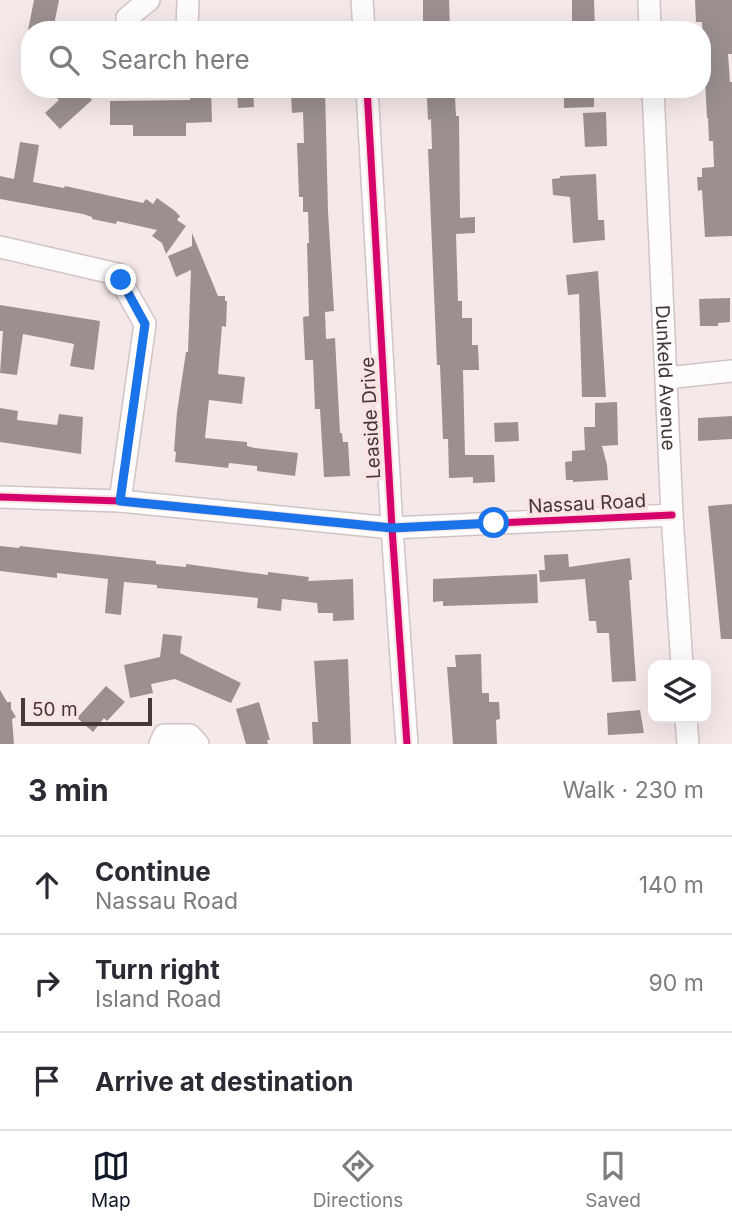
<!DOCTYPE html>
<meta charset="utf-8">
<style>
:root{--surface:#fff;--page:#f2f2f3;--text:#2b2b33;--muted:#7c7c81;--line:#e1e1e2;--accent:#111827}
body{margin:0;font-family:Inter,sans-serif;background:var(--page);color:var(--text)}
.controls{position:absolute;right:21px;bottom:21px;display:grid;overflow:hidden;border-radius:14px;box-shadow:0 7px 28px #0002}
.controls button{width:63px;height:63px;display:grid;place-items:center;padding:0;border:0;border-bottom:2px solid var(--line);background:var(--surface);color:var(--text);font:35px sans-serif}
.scale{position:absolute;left:21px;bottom:18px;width:131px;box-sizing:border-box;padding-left:7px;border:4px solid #463737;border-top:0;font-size:19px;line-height:24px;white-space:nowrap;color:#463737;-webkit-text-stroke:5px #fae3e3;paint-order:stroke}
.stop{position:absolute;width:21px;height:21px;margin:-16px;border:5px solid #1a73e8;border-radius:50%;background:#fff}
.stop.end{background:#1a73e8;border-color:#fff;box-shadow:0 2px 7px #0008}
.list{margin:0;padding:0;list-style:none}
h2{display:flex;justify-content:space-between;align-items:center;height:91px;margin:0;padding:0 28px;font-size:30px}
h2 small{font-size:23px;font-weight:400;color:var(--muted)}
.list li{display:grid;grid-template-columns:46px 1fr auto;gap:21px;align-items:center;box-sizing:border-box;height:98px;padding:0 28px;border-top:2px solid var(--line)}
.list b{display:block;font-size:26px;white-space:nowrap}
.list p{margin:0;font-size:23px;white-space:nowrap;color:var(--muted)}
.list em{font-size:23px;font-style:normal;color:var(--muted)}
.icon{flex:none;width:38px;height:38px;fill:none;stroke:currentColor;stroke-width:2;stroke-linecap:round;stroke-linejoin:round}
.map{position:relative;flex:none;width:732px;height:744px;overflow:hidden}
.search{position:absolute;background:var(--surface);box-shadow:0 7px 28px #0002;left:21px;right:21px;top:21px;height:77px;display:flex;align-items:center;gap:18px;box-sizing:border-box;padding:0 24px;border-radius:28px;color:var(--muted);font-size:26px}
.sheet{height:385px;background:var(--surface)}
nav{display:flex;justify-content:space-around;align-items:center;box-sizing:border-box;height:98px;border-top:2px solid var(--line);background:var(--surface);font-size:19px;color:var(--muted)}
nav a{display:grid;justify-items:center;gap:4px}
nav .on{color:var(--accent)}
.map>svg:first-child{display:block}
.building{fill:#9b8f8f}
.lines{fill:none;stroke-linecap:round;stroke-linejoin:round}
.minor-casing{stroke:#d1c4c4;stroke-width:24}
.minor{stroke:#fefcfc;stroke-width:21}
.cycleway-casing{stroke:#fae3e3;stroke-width:11}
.cycleway{stroke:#d6006c;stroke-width:7}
.route{stroke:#1a73e8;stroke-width:9}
.labels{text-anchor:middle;stroke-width:7;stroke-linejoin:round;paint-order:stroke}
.street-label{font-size:19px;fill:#463737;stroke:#fae3e3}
</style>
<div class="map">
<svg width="732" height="744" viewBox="0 0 732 744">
<rect width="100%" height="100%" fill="#f5e8e8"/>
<g class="building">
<polygon points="34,0 59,0 53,30 28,30"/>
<polygon points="423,0 449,0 450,30 423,30"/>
<polygon points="572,0 594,0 595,30 572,30"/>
<polygon points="695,0 732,0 732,54 728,54 730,82 732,82 732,236 705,237 702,190 698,191 697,177 702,177 702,168 714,167 713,141 709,141 708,118 707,118 702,22 696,22"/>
<polygon points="48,89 82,89 92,100 60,129 45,113 59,100"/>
<polygon points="237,89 253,89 254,107 238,108"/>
<polygon points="303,89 325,89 328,211 334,311 325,312 326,339 335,338 340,433 342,433 343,442 348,442 350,476 324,477 320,409 315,409 313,360 305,360 303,317 309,316 307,243 309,243 308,212 303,212 303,197 299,197 297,143 304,143 303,112 292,113 291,95 303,94"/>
<polygon points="564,89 594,89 594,107 564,108"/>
<polygon points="211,90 212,122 186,123 186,136 133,136 133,125 110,125 110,101 190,100 190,91"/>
<polygon points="455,97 456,116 459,116 460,218 475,217 475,233 456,234 458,301 462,301 462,318 472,318 472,345 478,345 479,370 463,370 465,455 494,455 495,482 473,483 473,477 449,478 448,439 443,439 440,365 437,365 429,174 428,149 432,149 431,119 428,120 427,98"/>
<polygon points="606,112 607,146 585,147 583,113"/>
<polygon points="20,142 39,145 33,182 64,188 65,186 143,203 146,199 153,204 157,198 175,211 180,216 177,220 186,226 166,254 162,243 152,236 157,230 117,221 116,224 92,219 92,217 83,214 0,199 0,176 14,179"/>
<polygon points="596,174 598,220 604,220 605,240 573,243 570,197 553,195 552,179 560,178 560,176"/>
<polygon points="192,233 218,296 225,296 225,301 227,301 226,327 222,326 218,374 245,377 242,404 209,400 205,438 247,442 247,446 255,448 298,453 295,476 257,471 257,466 229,463 228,468 175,462 176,452 174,451 177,412 186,352 188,352 191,270 176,277 168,256 192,246"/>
<polygon points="598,271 606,397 582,397 579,294 568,295 566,275"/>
<polygon points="730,298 730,322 718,323 718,326 700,326 699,299"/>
<polygon points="0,305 100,321 94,370 70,366 74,344 23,334 17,375 0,373 3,331 0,331"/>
<polygon points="617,402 618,445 602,446 607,465 608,480 573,482 573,480 566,480 565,462 572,461 572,451 585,450 584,427 595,427 595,403"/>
<polygon points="0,408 18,411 17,420 57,425 59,414 83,417 81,454 0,442"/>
<polygon points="732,416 732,439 698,441 698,418"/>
<polygon points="518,422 519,441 495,442 494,423"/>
<polygon points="732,504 732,639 721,639 708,506"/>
<polygon points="0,546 19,548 20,546 156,561 156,564 186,567 186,564 268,575 268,572 309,577 308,581 353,579 354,620 333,621 333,613 318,613 317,603 282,599 281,611 257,608 258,598 157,588 157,585 124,582 121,615 105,613 108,579 57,573 57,578 0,571"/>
<polygon points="568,554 569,567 630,558 632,580 629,580 636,681 612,682 609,633 597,633 596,621 589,621 585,579 540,582 539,570 545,570 544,555"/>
<polygon points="537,574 538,603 443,606 443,601 433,602 433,579"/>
<polygon points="163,634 182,636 180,653 241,683 231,703 175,679 151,684 153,693 130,698 124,665 160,657"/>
<polygon points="481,654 482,693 489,693 489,702 499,702 500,719 496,720 497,744 453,744 447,667 456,667 455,655"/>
<polygon points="348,659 351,744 313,744 312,722 318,722 314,661"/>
<polygon points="106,686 125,702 107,721 104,718 93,732 77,718"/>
<polygon points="0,690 7,702 11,702 11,709 16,717 12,719 14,744 0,744"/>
<polygon points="259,702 270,740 267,740 268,744 246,744 236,709"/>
<polygon points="640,710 644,733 608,735 607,713"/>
</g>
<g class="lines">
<defs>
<g id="minor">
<polyline points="362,0 364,30"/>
<polyline points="649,0 650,30"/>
<polyline points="127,30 127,18 149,0"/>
<polyline points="187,30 188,0"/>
<polyline points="367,89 392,528 407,744"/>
<path id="s1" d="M653,89L672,515L682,665"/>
<polyline points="0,247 117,274 145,324 120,501"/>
<polyline points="667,378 732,371"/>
<polyline points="0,497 120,501 392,528 672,515"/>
<polyline points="686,718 688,744"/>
<polyline points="160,744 164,735 190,735 198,744"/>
</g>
</defs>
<use href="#minor" class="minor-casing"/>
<use href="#minor" class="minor"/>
<defs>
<g id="cycleway">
<polyline points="367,89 392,528 407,744"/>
<polyline points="0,497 120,501 392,528 672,515"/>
</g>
</defs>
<use href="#cycleway" class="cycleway-casing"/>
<use href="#cycleway" class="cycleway"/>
</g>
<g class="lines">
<polyline class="route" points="121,280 145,324 120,501 392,528 494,523"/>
</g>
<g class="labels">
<g class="street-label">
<text dy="7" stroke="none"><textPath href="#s1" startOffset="289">Dunkeld Avenue</textPath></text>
<text transform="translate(370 418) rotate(-93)" y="7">Leaside Drive</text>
<text transform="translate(587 503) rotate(-3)" y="7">Nassau Road</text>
</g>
</g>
</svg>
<div class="controls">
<button><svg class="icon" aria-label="layers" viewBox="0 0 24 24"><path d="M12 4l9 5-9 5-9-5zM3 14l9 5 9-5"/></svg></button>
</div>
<div class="scale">50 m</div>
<div class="stop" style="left:494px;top:523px"></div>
<div class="stop end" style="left:121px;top:280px"></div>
<div class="search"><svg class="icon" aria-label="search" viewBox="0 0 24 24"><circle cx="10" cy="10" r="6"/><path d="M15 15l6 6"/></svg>Search here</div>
</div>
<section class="sheet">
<h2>3 min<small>Walk · 230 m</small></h2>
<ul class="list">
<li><svg class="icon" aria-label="ahead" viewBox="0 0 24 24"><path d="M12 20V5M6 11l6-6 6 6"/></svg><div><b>Continue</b><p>Nassau Road</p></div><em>140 m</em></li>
<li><svg class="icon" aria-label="right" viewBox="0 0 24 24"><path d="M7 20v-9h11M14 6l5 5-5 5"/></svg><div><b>Turn right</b><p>Island Road</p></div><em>90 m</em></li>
<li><svg class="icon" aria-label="arrive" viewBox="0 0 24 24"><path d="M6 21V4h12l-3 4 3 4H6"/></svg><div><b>Arrive at destination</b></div></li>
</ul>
</section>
<nav>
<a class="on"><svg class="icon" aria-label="map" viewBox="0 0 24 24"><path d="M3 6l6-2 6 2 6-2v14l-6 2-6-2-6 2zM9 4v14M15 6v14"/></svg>Map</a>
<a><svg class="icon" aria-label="directions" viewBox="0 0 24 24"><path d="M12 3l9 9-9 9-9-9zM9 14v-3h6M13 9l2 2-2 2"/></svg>Directions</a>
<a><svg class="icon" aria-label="saved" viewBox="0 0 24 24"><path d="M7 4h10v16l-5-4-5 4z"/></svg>Saved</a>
</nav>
